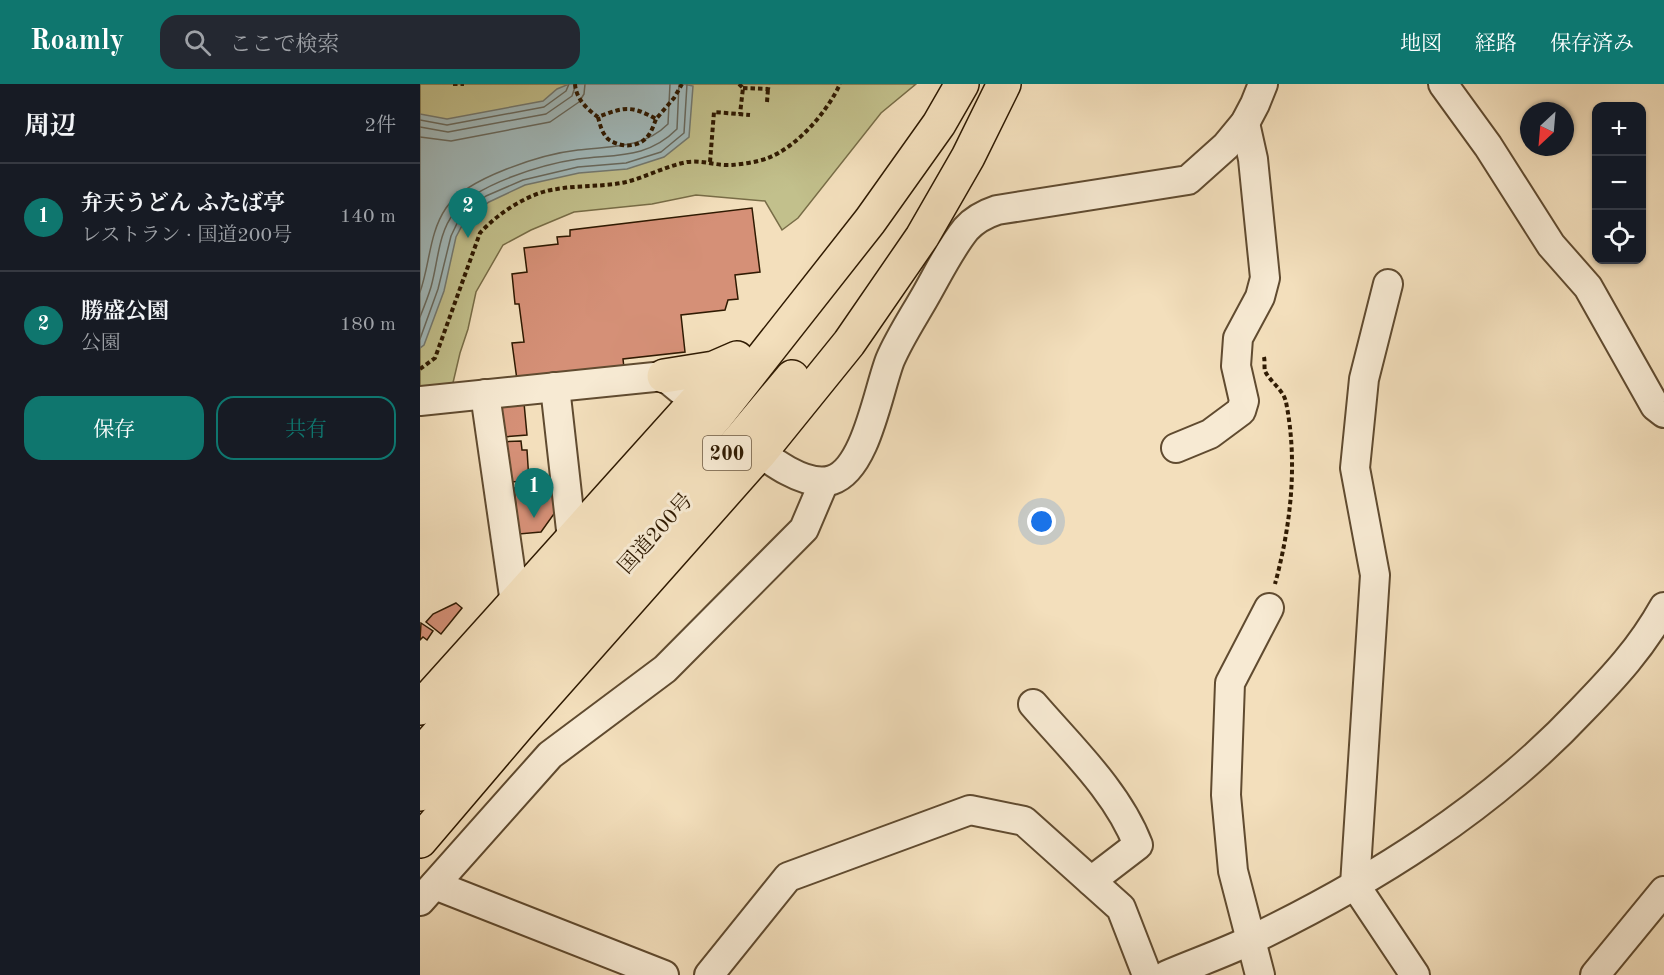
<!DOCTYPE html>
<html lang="ja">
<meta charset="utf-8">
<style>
:root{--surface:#171b24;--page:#242831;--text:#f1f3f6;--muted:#9ea1a6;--line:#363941;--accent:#0f766e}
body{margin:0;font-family:"Old Standard TT","Noto Serif JP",serif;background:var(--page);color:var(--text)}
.controls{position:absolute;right:18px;top:18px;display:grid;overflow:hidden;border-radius:12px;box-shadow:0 2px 4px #0004}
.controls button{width:54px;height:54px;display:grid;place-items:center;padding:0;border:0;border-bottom:2px solid var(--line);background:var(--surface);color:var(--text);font:30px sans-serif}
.compass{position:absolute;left:1100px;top:18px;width:54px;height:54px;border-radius:50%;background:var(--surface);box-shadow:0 2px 4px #0004;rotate:206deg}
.you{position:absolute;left:622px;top:438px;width:21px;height:21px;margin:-15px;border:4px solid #fff;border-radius:50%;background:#1a73e8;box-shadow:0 0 0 9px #1a73e833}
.badge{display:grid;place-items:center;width:39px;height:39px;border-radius:50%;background:var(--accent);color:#fff;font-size:20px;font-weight:700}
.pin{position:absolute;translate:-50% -50px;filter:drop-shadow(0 2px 3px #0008)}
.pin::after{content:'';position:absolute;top:32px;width:21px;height:18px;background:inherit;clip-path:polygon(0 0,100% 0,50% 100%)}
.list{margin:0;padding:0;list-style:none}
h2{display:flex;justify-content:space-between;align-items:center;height:78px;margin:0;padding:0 24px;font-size:26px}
h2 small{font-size:20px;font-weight:400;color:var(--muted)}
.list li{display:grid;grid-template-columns:39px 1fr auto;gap:18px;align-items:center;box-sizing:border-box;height:108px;padding:0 24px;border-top:2px solid var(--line)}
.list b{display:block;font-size:22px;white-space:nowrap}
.list p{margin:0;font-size:20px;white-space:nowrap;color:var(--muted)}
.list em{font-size:20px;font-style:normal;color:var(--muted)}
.actions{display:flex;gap:12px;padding:18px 24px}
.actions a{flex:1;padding:14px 0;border:2px solid var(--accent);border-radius:18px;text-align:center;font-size:21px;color:var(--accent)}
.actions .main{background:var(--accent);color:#fff}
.icon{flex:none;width:33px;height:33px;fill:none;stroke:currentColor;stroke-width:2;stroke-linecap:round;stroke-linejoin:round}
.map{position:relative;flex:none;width:1244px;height:891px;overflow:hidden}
header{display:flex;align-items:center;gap:36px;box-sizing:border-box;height:84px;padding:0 30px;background:var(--accent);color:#fff}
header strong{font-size:28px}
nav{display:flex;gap:33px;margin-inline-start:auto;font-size:21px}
.search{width:420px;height:54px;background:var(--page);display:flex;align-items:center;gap:15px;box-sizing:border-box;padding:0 21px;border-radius:18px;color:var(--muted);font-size:22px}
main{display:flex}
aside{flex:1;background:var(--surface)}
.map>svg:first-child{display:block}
.green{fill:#c2c08c;stroke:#786d47;stroke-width:1.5}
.water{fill:#a1babc;stroke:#737a72;stroke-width:1.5}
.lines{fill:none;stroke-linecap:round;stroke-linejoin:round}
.shore{stroke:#686a5f;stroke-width:1.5}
.building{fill:#d59077;stroke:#2f1a02;stroke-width:1.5}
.minor-casing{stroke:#604b30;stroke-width:32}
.highway-casing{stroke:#2f1a02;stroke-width:36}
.path{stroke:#2f1a02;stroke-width:4;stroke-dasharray:4.5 3;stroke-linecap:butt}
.minor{stroke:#f7ead3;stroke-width:28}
.highway{stroke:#f3dfbc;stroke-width:33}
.labels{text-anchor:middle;stroke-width:6;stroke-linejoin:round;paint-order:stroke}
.shield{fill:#f7ead3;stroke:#6b5841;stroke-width:1.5}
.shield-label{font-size:20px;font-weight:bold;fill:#2f1a02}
.street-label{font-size:21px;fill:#2f1a02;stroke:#f7ead3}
</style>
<header>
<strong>Roamly</strong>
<div class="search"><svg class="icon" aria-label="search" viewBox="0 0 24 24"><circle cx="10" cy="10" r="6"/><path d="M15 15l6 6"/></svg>ここで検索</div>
<nav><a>地図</a><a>経路</a><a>保存済み</a></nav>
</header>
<main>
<aside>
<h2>周辺<small>2件</small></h2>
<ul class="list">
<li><span class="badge">1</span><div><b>弁天うどん ふたば亭</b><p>レストラン · 国道200号</p></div><em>140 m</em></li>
<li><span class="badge">2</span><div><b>勝盛公園</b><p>公園</p></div><em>180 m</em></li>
</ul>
<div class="actions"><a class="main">保存</a><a>共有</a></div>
</aside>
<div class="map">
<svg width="1244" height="891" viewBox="0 0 1244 891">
<rect width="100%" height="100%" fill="#f3dfbc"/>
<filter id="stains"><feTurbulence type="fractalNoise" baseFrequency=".00333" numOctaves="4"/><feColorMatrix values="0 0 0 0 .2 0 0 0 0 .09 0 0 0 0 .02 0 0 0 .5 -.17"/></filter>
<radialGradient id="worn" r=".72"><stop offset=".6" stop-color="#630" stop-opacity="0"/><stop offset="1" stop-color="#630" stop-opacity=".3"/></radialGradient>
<polygon class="green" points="0,0 496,0 461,29 378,134 362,146 345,117 276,111 232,120 154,128 111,146 83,161 56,208 48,245 40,269 32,303 0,305"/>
<polygon class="water" points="149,0 263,0 273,2 269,53 244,73 207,85 159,89 105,101 69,118 45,136 36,153 24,207 4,261 0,264 0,30 27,35 123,17 137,5"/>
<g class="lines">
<g class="shore">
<polyline points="0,36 27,41 124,23 146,7 149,0"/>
<polyline points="0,43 28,48 126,30 152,12 156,0"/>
<polyline points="0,53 31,57 130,38 159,18 164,10 165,0"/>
<path d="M0,208C10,180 9,149 26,124C46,94 122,70 158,66C190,62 223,65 248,40L250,0"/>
<path d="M0,233C4,223 8,213 11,203C18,179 18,149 34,129C55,100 124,80 158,75C196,70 227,75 257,45L259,0"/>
<polyline points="0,255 18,205 31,152 41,131 66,112 103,96 158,83 206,79 241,68 264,49 267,0"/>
</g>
</g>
<g class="building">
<polygon points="332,124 340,188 315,191 318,215 308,216 305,226 261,231 265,268 203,275 204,284 97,296 92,259 104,258 99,220 95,220 92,190 107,188 104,164 138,160 137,153 150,152 150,146"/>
<polygon points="104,319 107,351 83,353 80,321"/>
<polygon points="101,357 102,366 107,366 109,397 89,398 80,358"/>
<polygon points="139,400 141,420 121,448 99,450 94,404"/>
<polygon points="36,519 42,524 21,550 6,538 13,530"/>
<polygon points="1,539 13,547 7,556 3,553 0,556"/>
</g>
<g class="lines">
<defs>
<g id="minor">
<polyline points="1023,0 1068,62 1131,161 1168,203 1235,322 1244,329"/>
<polyline points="968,200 944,295 935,384 955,491 935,801 995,891"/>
<polyline points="135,303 152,455"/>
<polyline points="65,310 95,519"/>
<polyline points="0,317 244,292 261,306"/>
<path d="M323,356C344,372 385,405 412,396C446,385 458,307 470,276C479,255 492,235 503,216C517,192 529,166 546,145C555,135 565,130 577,126L768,96L806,62L825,39L835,20L843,0"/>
<polyline points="756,364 790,350 821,327 824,317 816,282 818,254 840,213 845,194 833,75 825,39"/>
<path d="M613,620C650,663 698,708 718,761L671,797"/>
<polyline points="15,801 244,891"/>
<polyline points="0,817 130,671 245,585 384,445 404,398"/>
<polyline points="289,891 368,793 550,726 604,737 701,824 727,891"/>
<path d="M747,891C775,879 804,869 831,856C953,797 1069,725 1162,626C1194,593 1221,564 1244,523"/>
<polyline points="840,891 813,787 806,711 810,599 849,524"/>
<polyline points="1175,891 1244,807"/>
</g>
<g id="highway">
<polyline points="244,292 294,284 317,274"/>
<polyline points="0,624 275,318 316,278"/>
<polyline points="0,671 295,334 450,137 519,40 542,0"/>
<polyline points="0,710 321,354 372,293"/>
<polyline points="0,757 98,642 340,369 429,259 502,153 548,73 584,0"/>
</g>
</defs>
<use href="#minor" class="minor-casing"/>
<use href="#highway" class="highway-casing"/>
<g class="path">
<polyline points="33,0 44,0"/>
<path d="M155,0C156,15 167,25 178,33C204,23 211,21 236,35L254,14L262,0"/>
<polyline points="319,0 323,4 320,30"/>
<polyline points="323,4 348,5 349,0"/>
<polyline points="347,18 348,5"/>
<path d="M178,33C180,41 182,49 188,55C200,64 219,64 228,52C232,47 234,40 236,35"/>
<polyline points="290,78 294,28 330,31"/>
<path d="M844,273C845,277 844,284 845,287C850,298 863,305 866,318C878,378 871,441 855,500"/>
<path d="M0,285L15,274L60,149C78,129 110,108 137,105C160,101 184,103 206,98C226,93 246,82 267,78C283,76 297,82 312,81C323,80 338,78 348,74C378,62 407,28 420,0"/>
</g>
<use href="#minor" class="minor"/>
<use href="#highway" class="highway"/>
</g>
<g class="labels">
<rect class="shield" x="283" y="352" width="48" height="34" rx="4.5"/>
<g class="shield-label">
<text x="307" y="376">200</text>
</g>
<g class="street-label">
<text transform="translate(235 449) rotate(-48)" y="7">国道200号</text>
</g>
</g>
<rect width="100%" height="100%" filter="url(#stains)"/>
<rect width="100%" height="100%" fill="url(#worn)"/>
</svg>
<div class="controls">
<button>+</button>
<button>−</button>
<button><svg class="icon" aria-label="locate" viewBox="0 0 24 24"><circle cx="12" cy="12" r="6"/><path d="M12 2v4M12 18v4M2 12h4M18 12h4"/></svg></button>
</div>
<svg class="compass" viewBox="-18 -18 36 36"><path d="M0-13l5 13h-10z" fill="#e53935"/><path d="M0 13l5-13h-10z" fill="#9ea1a6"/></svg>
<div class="you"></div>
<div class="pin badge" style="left:114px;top:434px">1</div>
<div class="pin badge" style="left:48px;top:154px">2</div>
</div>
</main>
